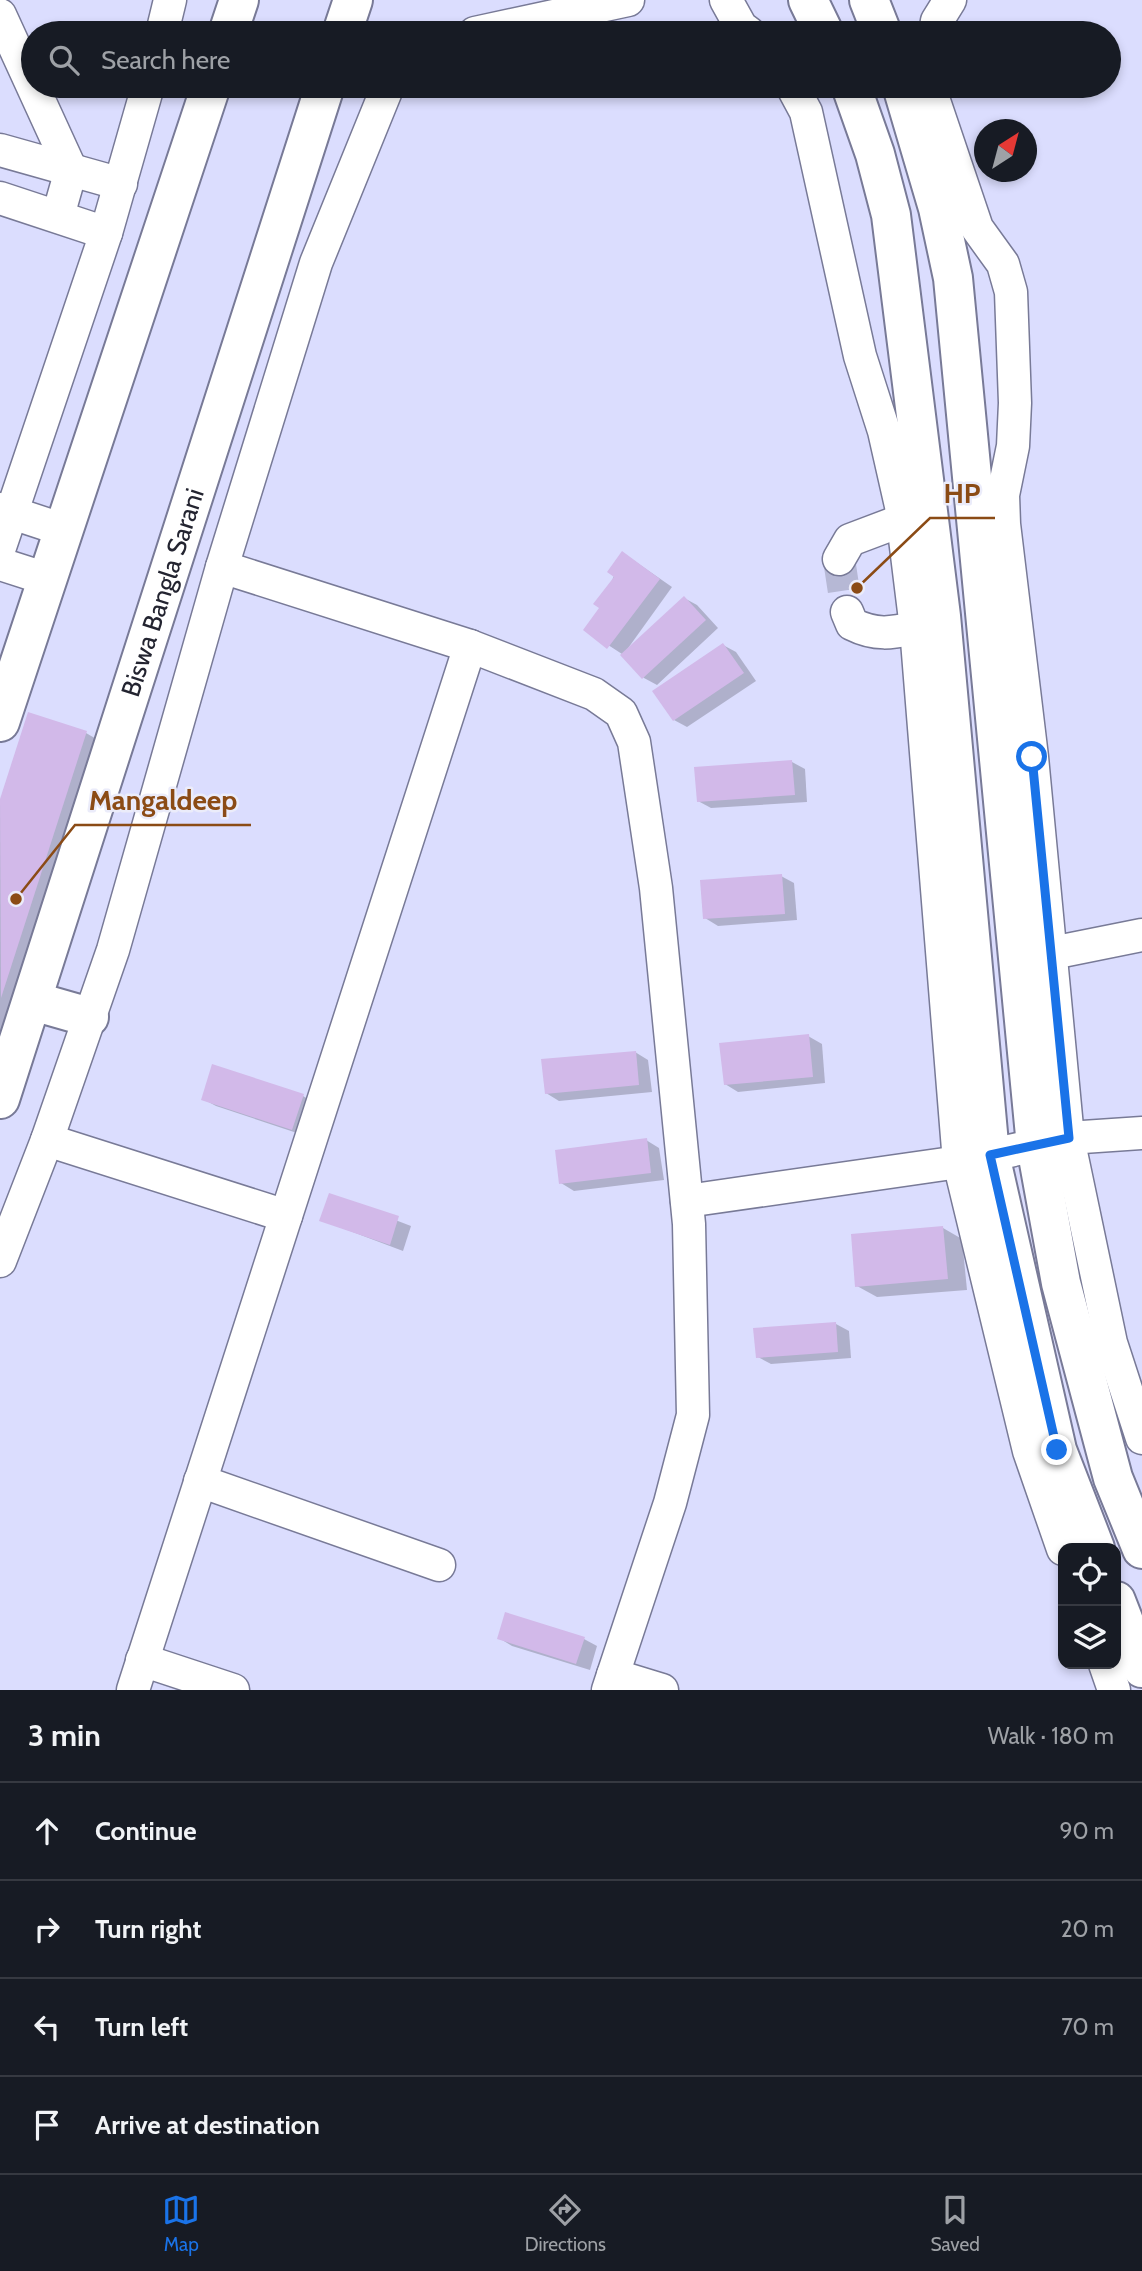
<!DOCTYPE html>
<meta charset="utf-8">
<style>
:root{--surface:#171b24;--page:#20242c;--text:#f1f3f6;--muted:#9ea1a6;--line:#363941;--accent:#1a73e8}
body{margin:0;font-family:Cabin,sans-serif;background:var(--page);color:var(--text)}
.controls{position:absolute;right:21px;bottom:21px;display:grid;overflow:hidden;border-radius:14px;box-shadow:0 4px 10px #0003}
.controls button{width:63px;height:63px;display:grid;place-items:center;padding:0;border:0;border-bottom:2px solid var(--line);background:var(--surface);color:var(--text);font:35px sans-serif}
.compass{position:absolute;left:974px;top:119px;width:63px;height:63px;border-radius:50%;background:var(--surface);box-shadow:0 4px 10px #0003;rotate:36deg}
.stop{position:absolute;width:21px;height:21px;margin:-16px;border:5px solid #1a73e8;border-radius:50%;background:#fff}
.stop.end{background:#1a73e8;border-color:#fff;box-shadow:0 2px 7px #0008}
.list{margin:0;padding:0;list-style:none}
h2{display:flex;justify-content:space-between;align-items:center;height:91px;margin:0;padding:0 28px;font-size:30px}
h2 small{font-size:23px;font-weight:400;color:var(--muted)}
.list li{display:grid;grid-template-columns:46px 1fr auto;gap:21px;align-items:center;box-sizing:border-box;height:98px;padding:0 28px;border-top:2px solid var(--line)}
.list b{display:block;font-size:26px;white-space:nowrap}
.list em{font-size:23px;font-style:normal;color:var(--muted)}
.icon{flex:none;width:38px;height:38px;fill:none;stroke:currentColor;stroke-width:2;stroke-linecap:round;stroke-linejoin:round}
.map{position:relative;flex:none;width:1142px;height:1690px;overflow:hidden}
.search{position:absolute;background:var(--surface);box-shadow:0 4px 10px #0003;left:21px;right:21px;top:21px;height:77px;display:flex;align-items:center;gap:18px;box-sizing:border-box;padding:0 24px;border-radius:38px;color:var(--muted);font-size:26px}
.sheet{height:483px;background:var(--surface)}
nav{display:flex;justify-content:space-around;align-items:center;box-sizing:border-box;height:98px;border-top:2px solid var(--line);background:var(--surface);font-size:19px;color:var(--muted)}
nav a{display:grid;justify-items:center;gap:4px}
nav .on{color:var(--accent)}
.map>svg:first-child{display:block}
.shadow{fill:#0003}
.building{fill:#d2b9e9}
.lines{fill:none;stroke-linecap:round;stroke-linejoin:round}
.minor-tunnel{stroke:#b6b8d5;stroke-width:32;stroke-dasharray:32 16;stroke-linecap:butt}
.minor-casing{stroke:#787a97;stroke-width:35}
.major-casing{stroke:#787a97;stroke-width:42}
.minor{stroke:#fff;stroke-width:32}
.major{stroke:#fff;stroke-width:38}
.route{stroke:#1a73e8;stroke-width:9}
.labels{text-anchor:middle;stroke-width:5;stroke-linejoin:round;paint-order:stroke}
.street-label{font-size:26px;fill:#232430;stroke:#ebecfa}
.leader{fill:none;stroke:#8b4b15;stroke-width:2.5}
.callout-dot{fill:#8b4b15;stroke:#ebecfa;stroke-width:2.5}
.callout-label{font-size:28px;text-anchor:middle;font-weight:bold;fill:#8b4b15;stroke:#ebecfa;stroke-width:5;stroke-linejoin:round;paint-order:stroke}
</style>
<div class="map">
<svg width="1142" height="1690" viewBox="0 0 1142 1690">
<rect width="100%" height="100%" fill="#dbddfe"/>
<g class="shadow">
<polygon points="623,553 672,587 626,651 684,598 697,605 718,628 657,685 644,678 622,654 585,630 601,608"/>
<polygon points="723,645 736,652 756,681 687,727 674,720"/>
<polygon points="29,714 86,733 112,748 0,1093 0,805"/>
<polygon points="792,762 805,769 807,802 711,808 698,801"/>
<polygon points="781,876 794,883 797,920 718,926 705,918"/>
<polygon points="808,1036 822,1044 825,1083 738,1092 725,1084"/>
<polygon points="635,1052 648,1060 652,1092 559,1101 546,1093"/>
<polygon points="303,1096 316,1104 306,1136 216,1106 203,1099"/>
<polygon points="646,1140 659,1148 664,1180 574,1191 561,1183"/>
<polygon points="330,1195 411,1226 403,1251 321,1220"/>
<polygon points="943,1228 962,1239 967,1290 877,1297 857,1286"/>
<polygon points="836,1324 849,1331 851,1358 771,1364 758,1357"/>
<polygon points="499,1638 584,1639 597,1646 590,1670 512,1646"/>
</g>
<g class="building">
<polygon points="622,551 660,579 607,649 583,630 599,608 593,604 614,577 607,572"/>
<polygon points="684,596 706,620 642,679 620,655"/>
<polygon points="723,643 744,673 673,721 652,691"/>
<polygon points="28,712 87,731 1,998 0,799"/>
<polygon points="792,760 795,795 697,802 694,767"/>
<polygon points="782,874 785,914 703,919 700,880"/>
<polygon points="809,1034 813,1077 724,1085 719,1043"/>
<polygon points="636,1051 639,1085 545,1094 541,1059"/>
<polygon points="212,1064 304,1094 292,1130 201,1100"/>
<polygon points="647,1138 651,1173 559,1184 555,1150"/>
<polygon points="329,1193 399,1216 390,1245 319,1221"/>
<polygon points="943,1226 948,1279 855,1287 851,1234"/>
<polygon points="836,1322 838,1352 756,1358 753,1328"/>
<polygon points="505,1612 585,1637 576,1664 497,1639"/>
</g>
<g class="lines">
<polyline class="minor-tunnel" points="839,559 847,612"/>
<defs>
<g id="minor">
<polyline points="726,0 741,27 749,33"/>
<polyline points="0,15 71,170 58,216"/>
<polyline points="162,33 170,0"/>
<polyline points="475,33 628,0"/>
<polyline points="935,33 937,21 950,0"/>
<polyline points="792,86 806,112 860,356 884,431 901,506 916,628 959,1162 1029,1451 1063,1549"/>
<polyline points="929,86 977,228 1003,264 1011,292 1015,403 1013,446 1003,495 1004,524 1032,757 1068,1138 1111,1343 1142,1438"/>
<polyline points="0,150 121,184"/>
<polyline points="0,198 106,233"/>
<polyline points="0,509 64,530"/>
<polyline points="0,547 106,233 148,86"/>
<polyline points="839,559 850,540 903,520"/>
<polyline points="0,564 47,579"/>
<polyline points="222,567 470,646 594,694 621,713 634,742 656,888 689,1224 693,1415 670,1503 608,1690"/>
<path d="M847,612L852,624C876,636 891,633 916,628"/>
<polyline points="1052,953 1142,935"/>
<polyline points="47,1140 286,1216"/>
<polyline points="687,1201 959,1162 1068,1138 1142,1133"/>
<polyline points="0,1261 47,1140 113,950 222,567 316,263 388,86"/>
<polyline points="200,1481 439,1565"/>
<polyline points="142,1660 233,1690"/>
<polyline points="1105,1664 1114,1690"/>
<polyline points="613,1675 662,1690"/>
<polyline points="133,1690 470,646"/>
</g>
<g id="major">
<polyline points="808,0 824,33"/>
<polyline points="869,0 882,33"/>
<polyline points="228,33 239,0"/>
<polyline points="342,33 353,0"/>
<polyline points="851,86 875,154 891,215 941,616 990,1155 1057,1450 1095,1548"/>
<polyline points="902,86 938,208 953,278 1036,1146 1061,1283 1113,1478 1142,1549"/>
<polyline points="0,722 211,86"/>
<polyline points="33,1001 89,1017"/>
<path id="s1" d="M0,1099L325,86"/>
<polyline points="1116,1601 1142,1668"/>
</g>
</defs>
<use href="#minor" class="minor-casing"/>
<use href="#major" class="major-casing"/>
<use href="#minor" class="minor"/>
<use href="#major" class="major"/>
</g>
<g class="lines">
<polyline class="route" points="1032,757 1069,1138 990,1155 1057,1450"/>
</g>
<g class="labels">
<g class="street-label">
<text dy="9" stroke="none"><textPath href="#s1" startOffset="532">Biswa Bangla Sarani</textPath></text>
</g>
</g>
<path class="leader" d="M857 588L930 518H995M16 899L75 825H251"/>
<g class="callout-dot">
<circle cx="857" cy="588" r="7"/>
<circle cx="16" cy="899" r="7"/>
</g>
<g class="callout-label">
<text x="962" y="503">HP</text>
<text x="163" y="810">Mangaldeep</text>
</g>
</svg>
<div class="controls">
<button><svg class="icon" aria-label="locate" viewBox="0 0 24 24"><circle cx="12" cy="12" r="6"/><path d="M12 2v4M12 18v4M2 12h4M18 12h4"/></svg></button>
<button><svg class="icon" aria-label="layers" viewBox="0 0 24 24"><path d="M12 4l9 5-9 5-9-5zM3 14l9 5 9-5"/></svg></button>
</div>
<svg class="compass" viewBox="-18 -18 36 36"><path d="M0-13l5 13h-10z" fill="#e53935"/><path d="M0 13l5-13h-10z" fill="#9ea1a6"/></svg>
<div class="stop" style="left:1032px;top:757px"></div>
<div class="stop end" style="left:1057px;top:1450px"></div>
<div class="search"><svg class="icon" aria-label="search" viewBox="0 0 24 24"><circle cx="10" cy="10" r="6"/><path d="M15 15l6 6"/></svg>Search here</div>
</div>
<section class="sheet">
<h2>3 min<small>Walk · 180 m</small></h2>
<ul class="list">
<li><svg class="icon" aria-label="ahead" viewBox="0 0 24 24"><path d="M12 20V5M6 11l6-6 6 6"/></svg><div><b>Continue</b></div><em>90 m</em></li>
<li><svg class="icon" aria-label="right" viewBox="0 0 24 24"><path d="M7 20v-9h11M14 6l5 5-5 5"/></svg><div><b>Turn right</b></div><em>20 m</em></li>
<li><svg class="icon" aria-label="left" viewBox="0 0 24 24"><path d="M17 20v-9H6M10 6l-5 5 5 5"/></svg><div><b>Turn left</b></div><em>70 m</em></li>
<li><svg class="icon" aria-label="arrive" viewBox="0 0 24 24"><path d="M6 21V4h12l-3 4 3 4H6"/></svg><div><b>Arrive at destination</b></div></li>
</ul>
</section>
<nav>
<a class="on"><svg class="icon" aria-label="map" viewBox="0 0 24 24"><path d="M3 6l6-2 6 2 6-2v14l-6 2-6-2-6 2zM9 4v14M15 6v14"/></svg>Map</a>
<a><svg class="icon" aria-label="directions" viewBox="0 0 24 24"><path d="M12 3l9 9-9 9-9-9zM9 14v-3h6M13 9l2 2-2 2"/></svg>Directions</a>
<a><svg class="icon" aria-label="saved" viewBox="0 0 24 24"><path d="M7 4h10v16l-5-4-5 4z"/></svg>Saved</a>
</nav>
